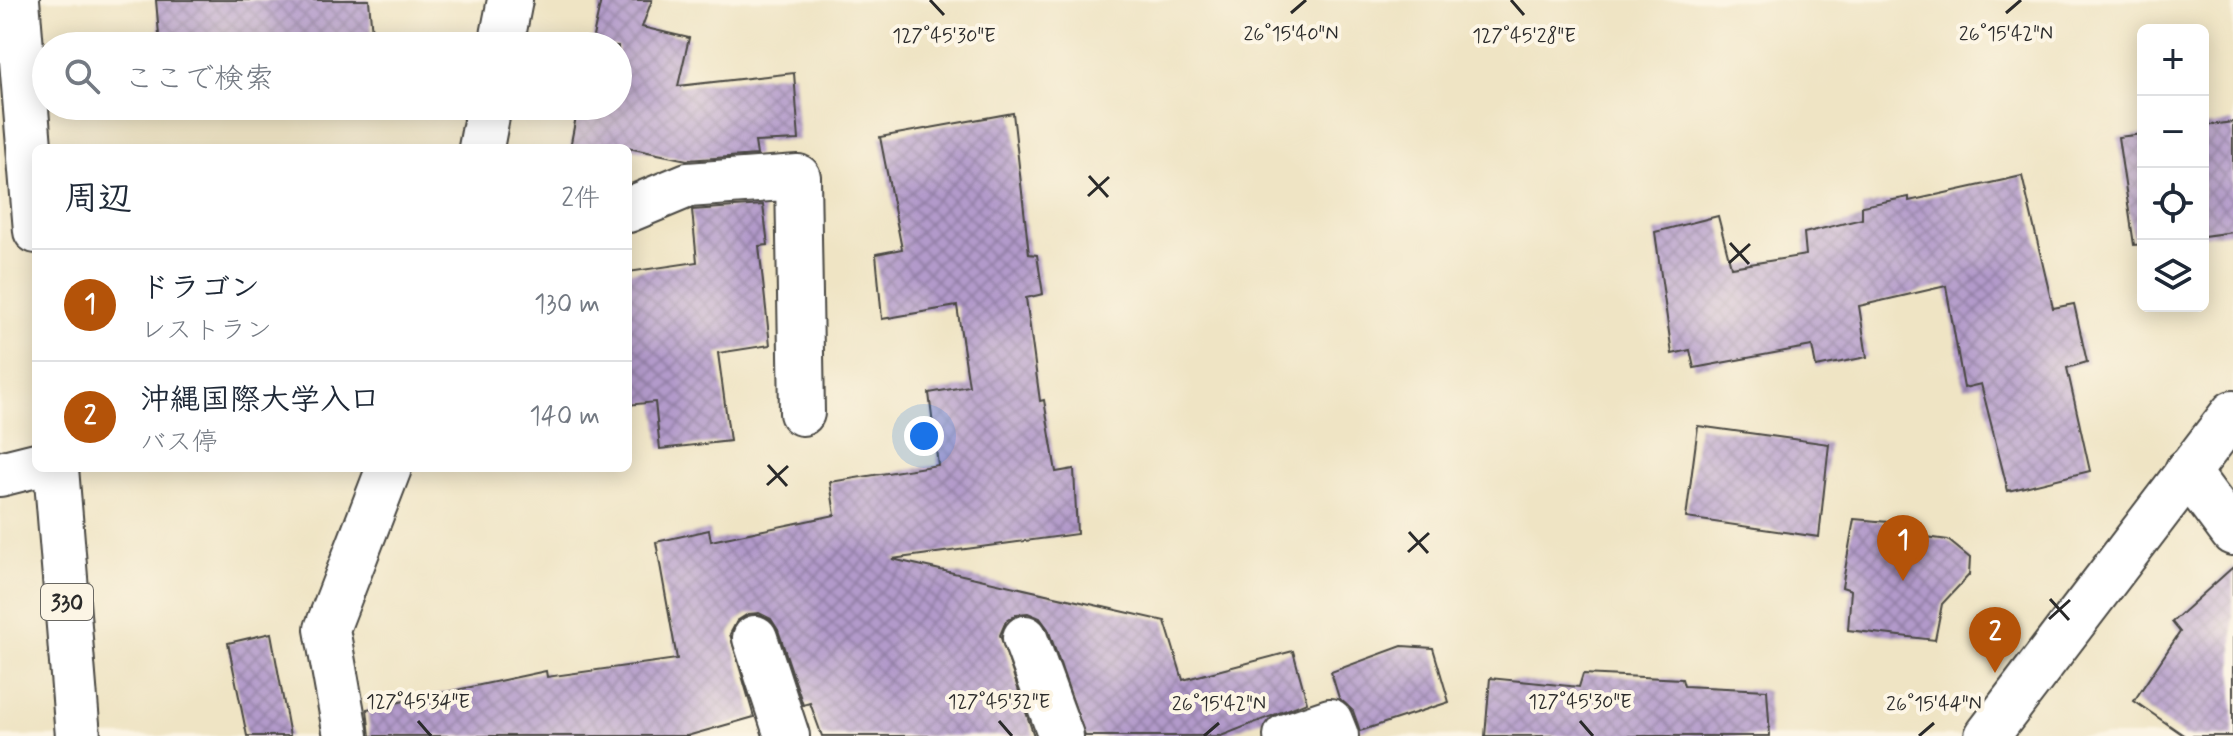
<!DOCTYPE html>
<html lang="ja">
<meta charset="utf-8">
<style>
:root{--surface:#fff;--page:#f2f2f3;--text:#1f2937;--muted:#747a83;--line:#e0e1e3;--accent:#b45309}
body{margin:0;font-family:Mynerve,"Klee One",sans-serif;background:var(--page);color:var(--text)}
.controls{position:absolute;right:24px;top:24px;display:grid;overflow:hidden;border-radius:12px;box-shadow:0 4px 20px #0003}
.controls button{width:72px;height:72px;display:grid;place-items:center;padding:0;border:0;border-bottom:2px solid var(--line);background:var(--surface);color:var(--text);font:40px sans-serif}
.you{position:absolute;left:924px;top:436px;width:28px;height:28px;margin:-20px;border:6px solid #fff;border-radius:50%;background:#1a73e8;box-shadow:0 0 0 12px #1a73e833}
.badge{display:grid;place-items:center;width:52px;height:52px;border-radius:50%;background:var(--accent);color:#fff;font-size:26px;font-weight:700}
.pin{position:absolute;translate:-50% -66px;filter:drop-shadow(0 2px 4px #0008)}
.pin::after{content:'';position:absolute;top:42px;width:28px;height:24px;background:inherit;clip-path:polygon(0 0,100% 0,50% 100%)}
.list{margin:0;padding:0;list-style:none}
h2{display:flex;justify-content:space-between;align-items:center;height:104px;margin:0;padding:0 32px;font-size:34px}
h2 small{font-size:26px;font-weight:400;color:var(--muted)}
.list li{display:grid;grid-template-columns:52px 1fr auto;gap:24px;align-items:center;box-sizing:border-box;height:112px;padding:0 32px;border-top:2px solid var(--line)}
.list b{display:block;font-size:30px;white-space:nowrap}
.list p{margin:0;font-size:26px;white-space:nowrap;color:var(--muted)}
.list em{font-size:26px;font-style:normal;color:var(--muted)}
.icon{flex:none;width:44px;height:44px;fill:none;stroke:currentColor;stroke-width:2;stroke-linecap:round;stroke-linejoin:round}
.map{position:relative;flex:none;width:2233px;height:736px;overflow:hidden}
.search{position:absolute;background:var(--surface);box-shadow:0 4px 20px #0003;left:32px;top:32px;width:600px;height:88px;display:flex;align-items:center;gap:20px;box-sizing:border-box;padding:0 28px;border-radius:44px;color:var(--muted);font-size:30px}
.panel{position:absolute;background:var(--surface);box-shadow:0 4px 20px #0003;left:32px;top:144px;width:600px;height:328px;border-radius:12px}
.map>svg:first-child{display:block}
.building{fill:url(#building-cross-hatch)}
.lines{fill:none;stroke-linecap:round;stroke-linejoin:round}
.minor-casing{stroke:#484742;stroke-width:48}
.highway-casing{stroke:#484742;stroke-width:48}
.minor{stroke:#fff;stroke-width:44}
.highway{stroke:#fff;stroke-width:44}
.ticks{fill:none;stroke:#2b2b2b;stroke-width:3}
.labels{text-anchor:middle;stroke-width:8;stroke-linejoin:round;paint-order:stroke}
.shield{fill:#fcf5e5;stroke:#6a6863;stroke-width:2}
.shield-label{font-size:22px;font-weight:bold;fill:#2b2b2b}
.ticks-label{font-size:20px;text-anchor:middle;fill:#2b2b2b;stroke:#fcf5e5;stroke-width:8;stroke-linejoin:round;paint-order:stroke}
</style>
<div class="map">
<svg width="2233" height="736" viewBox="0 0 2233 736">
<defs>
<pattern id="building-cross-hatch" width="8" height="8" patternUnits="userSpaceOnUse" patternTransform="scale(2)"><rect width="8" height="8" fill="#b29aca"/><path d="M0 0l8 8M0 8l8-8" fill="none" stroke="#917ea4"/></pattern>
</defs>
<rect width="100%" height="100%" fill="#fcf5e5"/>
<filter id="ink" filterUnits="userSpaceOnUse"><feTurbulence type="fractalNoise" baseFrequency=".0125" numOctaves="2"/><feDisplacementMap in="SourceGraphic" scale="16" xChannelSelector="R" yChannelSelector="G"/><feConvolveMatrix kernelMatrix="1 2 1 2 8 2 1 2 1" color-interpolation-filters="sRGB"/></filter>
<filter id="wash" filterUnits="userSpaceOnUse"><feTurbulence type="fractalNoise" baseFrequency=".006" numOctaves="4" result="noise"/><feDisplacementMap in="SourceGraphic" scale="32" xChannelSelector="R" yChannelSelector="G"/><feGaussianBlur stdDeviation="1.8" result="paint"/><feColorMatrix in="noise" values="0 0 0 0 0 0 0 0 0 0 0 0 0 0 0 0 0 1.4 0 .05"/><feComposite in="paint" operator="in"/></filter>
<g filter="url(#wash)">
<rect width="100%" height="100%" fill="#efe4c4"/>
<g id="blocks">
<g class="building">
<polygon points="156,0 369,0 373,46 160,46"/>
<polygon points="601,0 652,0 642,27 689,38 678,86 794,73 799,140 755,142 757,155 687,160 628,148 570,148 578,106 618,106 618,46 591,46"/>
<polygon points="1013,113 1029,254 1037,255 1043,294 1026,298 1040,401 1044,400 1056,472 1074,469 1077,534 892,559 1165,621 1183,680 1293,651 1307,702 1221,736 1085,736 1048,629 1040,618 1028,613 1017,614 1006,621 1000,635 1034,736 822,736 810,703 803,705 778,630 771,619 759,613 748,614 737,621 730,634 754,717 687,736 370,736 367,709 546,671 547,677 677,659 656,542 709,530 711,541 835,515 830,482 938,465 929,393 969,386 957,306 882,319 876,254 902,249 880,137"/>
<polygon points="2233,122 2233,232 2203,236 2203,126"/>
<polygon points="2143,134 2143,244 2134,245 2118,137"/>
<polygon points="2022,176 2053,308 2074,304 2087,362 2067,368 2090,471 2008,491 1981,384 1964,388 1946,286 1859,306 1867,357 1816,367 1812,346 1694,368 1690,350 1672,354 1655,232 1718,216 1731,267 1806,255 1804,233 1862,219 1862,206 1909,197 1909,201"/>
<polygon points="763,205 768,245 759,246 770,345 718,353 730,441 660,449 655,402 628,405 628,272 697,262 692,210"/>
<polygon points="1698,426 1829,444 1819,537 1686,518"/>
<polygon points="1854,519 1911,524 1912,535 1948,540 1970,558 1969,575 1942,604 1935,640 1848,630 1851,590 1842,587"/>
<polygon points="2233,567 2233,736 2185,736 2134,701 2180,632 2172,622"/>
<polygon points="271,633 290,736 247,736 228,643"/>
<polygon points="1402,646 1433,648 1449,702 1360,731 1353,711 1339,698 1331,672"/>
<polygon points="1583,674 1682,679 1684,686 1767,690 1770,736 1485,736 1490,678 1579,687"/>
</g>
</g>
</g>
<g filter="url(#ink)">
<use href="#blocks" fill-opacity="0" stroke="#484742" stroke-width="2"/>
<g class="lines">
<defs>
<g id="minor">
<polyline points="501,46 510,0"/>
<polyline points="481,148 489,106"/>
<polyline points="628,210 688,185 798,177 802,413"/>
<polyline points="2187,471 2233,533"/>
<polyline points="0,474 36,465"/>
<polyline points="755,638 787,736"/>
<polyline points="1025,638 1061,736"/>
<polyline points="346,736 327,629 389,468"/>
<polyline points="1286,736 1330,721 1336,736"/>
<polyline points="1987,736 2233,413"/>
</g>
<g id="highway">
<polyline points="17,0 36,231"/>
<polyline points="56,468 78,736"/>
</g>
</defs>
<use href="#minor" class="minor-casing"/>
<use href="#highway" class="highway-casing"/>
<use href="#minor" class="minor"/>
<use href="#highway" class="highway"/>
</g>
</g>
<path class="ticks" d="M930,0L944,15M1511,0L1524,15M1291,13L1306,0M2006,13L2021,0M1089,176L1108,197M1088,196L1109,177M1730,243L1749,264M1729,263L1750,244M768,465L787,486M767,485L788,466M1409,532L1428,553M1408,552L1429,533M2050,599L2069,620M2049,619L2070,600M418,721L431,736M999,721L1012,736M1580,721L1593,736M1204,736L1219,723M1919,736L1934,723"/>
<g class="labels">
<rect class="shield" x="41" y="584" width="52" height="36" rx="6"/>
<g class="shield-label">
<text x="67" y="610">330</text>
</g>
</g>
<g class="ticks-label">
<text x="1291" y="40">26°15'40"N</text>
<text x="2006" y="40">26°15'42"N</text>
<text x="944" y="42">127°45'30"E</text>
<text x="1524" y="42">127°45'28"E</text>
<text x="418" y="708">127°45'34"E</text>
<text x="999" y="708">127°45'32"E</text>
<text x="1580" y="708">127°45'30"E</text>
<text x="1219" y="710">26°15'42"N</text>
<text x="1934" y="710">26°15'44"N</text>
</g>
</svg>
<div class="controls">
<button>+</button>
<button>−</button>
<button><svg class="icon" aria-label="locate" viewBox="0 0 24 24"><circle cx="12" cy="12" r="6"/><path d="M12 2v4M12 18v4M2 12h4M18 12h4"/></svg></button>
<button><svg class="icon" aria-label="layers" viewBox="0 0 24 24"><path d="M12 4l9 5-9 5-9-5zM3 14l9 5 9-5"/></svg></button>
</div>
<div class="you"></div>
<div class="pin badge" style="left:1903px;top:581px">1</div>
<div class="pin badge" style="left:1995px;top:673px">2</div>
<div class="search"><svg class="icon" aria-label="search" viewBox="0 0 24 24"><circle cx="10" cy="10" r="6"/><path d="M15 15l6 6"/></svg>ここで検索</div>
<section class="panel">
<h2>周辺<small>2件</small></h2>
<ul class="list">
<li><span class="badge">1</span><div><b>ドラゴン</b><p>レストラン</p></div><em>130 m</em></li>
<li><span class="badge">2</span><div><b>沖縄国際大学入口</b><p>バス停</p></div><em>140 m</em></li>
</ul>
</section>
</div>
